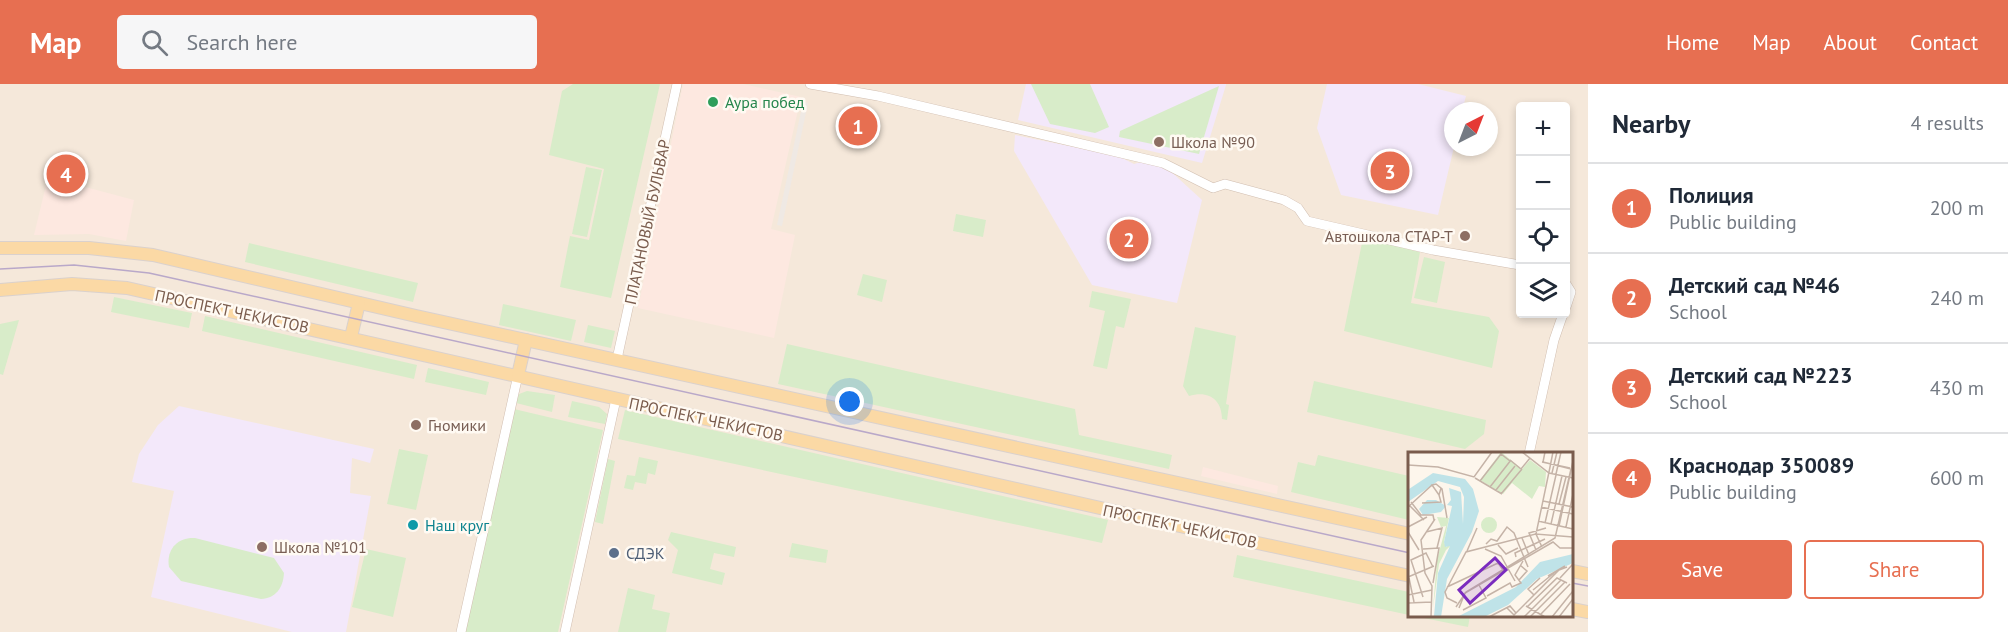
<!DOCTYPE html>
<meta charset="utf-8">
<style>
:root{--surface:#fff;--page:#f6f6f7;--text:#1f2937;--muted:#747a83;--line:#e0e1e3;--accent:#e76f51}
body{margin:0;font-family:"PT Sans",sans-serif;background:var(--page);color:var(--text)}
.controls{position:absolute;right:18px;top:18px;display:grid;overflow:hidden;border-radius:6px;box-shadow:0 3px 9px #0003}
.controls button{width:54px;height:54px;display:grid;place-items:center;padding:0;border:0;border-bottom:2px solid var(--line);background:var(--surface);color:var(--text);font:30px sans-serif}
.compass{position:absolute;left:1444px;top:18px;width:54px;height:54px;border-radius:50%;background:var(--surface);box-shadow:0 3px 9px #0003;rotate:42deg}
.you{position:absolute;left:850px;top:318px;width:21px;height:21px;margin:-15px;border:4px solid #fff;border-radius:50%;background:#1a73e8;box-shadow:0 0 0 9px #1a73e833}
.badge{display:grid;place-items:center;width:39px;height:39px;border-radius:50%;background:var(--accent);color:#fff;font-size:20px;font-weight:700}
.pin{position:absolute;translate:-50% -50%;border:3px solid #fff;box-shadow:0 2px 6px #0006}
.list{margin:0;padding:0;list-style:none}
h2{display:flex;justify-content:space-between;align-items:center;height:78px;margin:0;padding:0 24px;font-size:26px}
h2 small{font-size:20px;font-weight:400;color:var(--muted)}
.list li{display:grid;grid-template-columns:39px 1fr auto;gap:18px;align-items:center;box-sizing:border-box;height:90px;padding:0 24px;border-top:2px solid var(--line)}
.list b{display:block;font-size:22px;white-space:nowrap}
.list p{margin:0;font-size:20px;white-space:nowrap;color:var(--muted)}
.list em{font-size:20px;font-style:normal;color:var(--muted)}
.actions{display:flex;gap:12px;padding:18px 24px}
.actions a{flex:1;padding:14px 0;border:2px solid var(--accent);border-radius:6px;text-align:center;font-size:21px;color:var(--accent)}
.actions .main{background:var(--accent);color:#fff}
.icon{flex:none;width:33px;height:33px;fill:none;stroke:currentColor;stroke-width:2;stroke-linecap:round;stroke-linejoin:round}
.map{position:relative;flex:none;width:1588px;height:548px;overflow:hidden}
header{display:flex;align-items:center;gap:36px;box-sizing:border-box;height:84px;padding:0 30px;background:var(--accent);color:#fff}
header strong{font-size:28px}
nav{display:flex;gap:33px;margin-inline-start:auto;font-size:21px}
.search{width:420px;height:54px;background:var(--page);display:flex;align-items:center;gap:15px;box-sizing:border-box;padding:0 21px;border-radius:6px;color:var(--muted);font-size:22px}
main{display:flex}
aside{flex:1;background:var(--surface)}
.map>svg:first-child{display:block}
.residential{fill:#f5e8da;fill-rule:evenodd}
.commercial{fill:#fde8e0}
.industrial{fill:#efe9e4}
.education{fill:#f3e8fa}
.green{fill:#d8ecc9}
.lines{fill:none;stroke-linecap:round;stroke-linejoin:round}
.minor-casing{stroke:#d1beb0;stroke-width:10}
.major-casing{stroke:#dad1cd;stroke-width:14}
.minor{stroke:#fff;stroke-width:9}
.major{stroke:#fbd9a5;stroke-width:12}
.tram{stroke:#b9a8c9;stroke-width:1.5}
.leisure-dot{fill:#2e9e5b;stroke:#fffaf3;stroke-width:2}
.education-dot{fill:#8d6e63;stroke:#fffaf3;stroke-width:2}
.culture-dot{fill:#0f9aa8;stroke:#fffaf3;stroke-width:2}
.service-dot{fill:#5c6f8a;stroke:#fffaf3;stroke-width:2}
.labels{text-anchor:middle;stroke-width:5;stroke-linejoin:round;paint-order:stroke}
.leisure-label{font-size:16px;fill:#27864d;stroke:#fffaf3;text-anchor:start}
.education-label{font-size:16px;fill:#785e54;stroke:#fffaf3;text-anchor:start}
.street-label{font-size:16px;fill:#7a5c4d;stroke:#fffaf3}
.culture-label{font-size:16px;fill:#0d838f;stroke:#fffaf3;text-anchor:start}
.service-label{font-size:16px;fill:#4e5e75;stroke:#fffaf3;text-anchor:start}
.inset-road{fill:none;stroke:#c5b3a7;stroke-width:1.5}
.view{fill:#7b2cbf;fill-opacity:0.15;stroke:#7b2cbf;stroke-width:3}
.inset-edge{fill:none;stroke:#7a5c4d;stroke-width:3}
</style>
<header>
<strong>Map</strong>
<div class="search"><svg class="icon" aria-label="search" viewBox="0 0 24 24"><circle cx="10" cy="10" r="6"/><path d="M15 15l6 6"/></svg>Search here</div>
<nav><a>Home</a><a>Map</a><a>About</a><a>Contact</a></nav>
</header>
<main>
<div class="map">
<svg width="1588" height="548" viewBox="0 0 1588 548">
<rect width="100%" height="100%" fill="#fdf6ec"/>
<path class="residential" d="M0,0H1588V548H0ZM1520,22H1566V230H1520ZM1453,27H1489V63H1453ZM1410,370H1572V532H1410Z"/>
<g class="commercial">
<polygon points="683,0 743,0 801,13 771,145 795,151 774,254 638,224"/>
<polygon points="48,93 134,116 126,157 89,150 34,151"/>
<polygon points="1203,383 1278,402 1277,410 1201,392"/>
</g>
<polygon class="industrial" points="803,18 808,19 782,142 777,141"/>
<g class="education">
<polygon points="1026,0 1226,0 1226,1 1202,79 1018,36"/>
<polygon points="1327,0 1418,0 1466,12 1462,27 1453,27 1454,63 1438,131 1341,111 1317,44"/>
<polygon points="1015,51 1118,72 1134,80 1144,77 1166,83 1202,116 1177,219 1092,201 1014,67"/>
<polygon points="179,322 374,365 370,379 352,374 350,409 371,412 346,548 292,548 151,513 174,407 132,398 139,370 158,341"/>
</g>
<g class="green">
<polygon points="573,0 660,0 611,214 560,203 570,152 589,156 604,85 549,71 562,7"/>
<polygon points="1031,0 1090,0 1109,43 1095,49 1050,40"/>
<polygon points="1219,2 1199,70 1119,53 1120,47"/>
<polygon points="586,83 602,86 587,153 572,150"/>
<polygon points="956,130 986,136 983,153 953,147"/>
<polygon points="1363,154 1420,168 1411,219 1489,233 1499,247 1492,284 1344,247"/>
<polygon points="249,159 418,199 413,218 245,178"/>
<polygon points="1424,173 1445,178 1437,219 1414,214"/>
<polygon points="863,190 887,196 882,218 857,211"/>
<polygon points="1092,207 1131,215 1124,244 1116,242 1107,285 1093,282 1105,227 1089,223"/>
<polygon points="114,213 192,229 189,244 111,228"/>
<polygon points="503,220 576,236 571,257 499,241"/>
<polygon points="205,232 417,281 414,295 202,247"/>
<polygon points="19,236 3,291 0,290 0,240"/>
<polygon points="588,241 615,247 611,264 584,258"/>
<path d="M1195,243L1236,252L1226,320L1229,321L1227,336L1222,335C1222,315 1208,306 1189,312L1183,302Z"/>
<polygon points="787,260 1075,325 1079,351 1172,371 1169,385 778,300"/>
<polygon points="428,284 489,298 486,311 425,298"/>
<polygon points="1314,297 1486,336 1484,350 1465,365 1307,328"/>
<polygon points="527,307 555,311 552,328 516,319 519,310"/>
<polygon points="572,317 599,323 607,330 605,340 568,333"/>
<polygon points="514,325 603,346 558,548 465,548"/>
<polygon points="625,326 1108,436 1102,459 618,355"/>
<polygon points="399,365 428,371 416,426 387,420"/>
<polygon points="1318,371 1409,392 1409,436 1291,408 1298,378 1315,382"/>
<polygon points="639,373 658,377 655,391 648,389 646,400 635,398 633,406 624,404 627,391 635,392"/>
<polygon points="608,375 615,377 603,440 595,438"/>
<polygon points="671,448 736,463 734,473 714,469 710,485 725,489 722,501 672,489 678,466 668,456"/>
<path d="M195,454L274,474L284,489C283,504 276,514 261,515L181,497L169,483C166,466 177,453 195,454Z"/>
<polygon points="792,459 828,466 826,479 789,473"/>
<polygon points="366,465 406,474 393,533 352,523"/>
<polygon points="1237,471 1409,508 1409,531 1233,493"/>
<polygon points="628,504 655,511 652,525 670,529 666,548 618,548"/>
<polygon points="1414,532 1470,532 1468,543"/>
</g>
<g class="lines">
<defs>
<g id="minor">
<polyline points="810,0 878,12 1163,79 1213,104 1225,100 1284,116 1298,124 1307,137 1433,166 1520,181"/>
<polyline points="1566,200 1571,208 1566,223"/>
<polyline points="617,275 677,0"/>
<polyline points="1529,370 1554,256 1563,230"/>
<polyline points="461,548 518,291"/>
<polyline points="565,548 616,315"/>
</g>
<g id="major">
<polyline points="0,164 89,164 153,171 416,232 1410,450"/>
<polyline points="0,206 72,200 127,204 1202,447 1410,492"/>
<polyline points="351,253 359,219"/>
<polyline points="518,291 526,256"/>
<polyline points="1572,487 1588,490"/>
<polyline points="1572,525 1588,528"/>
</g>
</defs>
<use href="#minor" class="minor-casing"/>
<use href="#major" class="major-casing"/>
<use href="#minor" class="minor"/>
<use href="#major" class="major"/>
<g class="tram">
<polyline points="0,185 74,181 149,189 1410,469"/>
<polyline points="1572,499 1588,502"/>
</g>
</g>
<circle class="leisure-dot" cx="713" cy="18" r="6"/>
<g class="education-dot">
<circle cx="1159" cy="58" r="6"/>
<circle cx="1465" cy="152" r="6"/>
<circle cx="416" cy="341" r="6"/>
<circle cx="262" cy="463" r="6"/>
</g>
<circle class="culture-dot" cx="413" cy="441" r="6"/>
<circle class="service-dot" cx="614" cy="469" r="6"/>
<g class="labels">
<g class="leisure-label">
<text x="725" y="24">Аура побед</text>
</g>
<g class="education-label">
<text x="1171" y="64">Школа №90</text>
<text x="1453" y="158" text-anchor="end">Автошкола СТАР-Т</text>
<text x="428" y="347">Гномики</text>
<text x="274" y="469">Школа №101</text>
</g>
<g class="street-label">
<text transform="translate(647 138) rotate(-78)" y="6">ПЛАТАНОВЫЙ БУЛЬВАР</text>
<text transform="translate(232 227) rotate(12)" y="6">ПРОСПЕКТ ЧЕКИСТОВ</text>
<text transform="translate(706 335) rotate(12)" y="6">ПРОСПЕКТ ЧЕКИСТОВ</text>
<text transform="translate(1180 442) rotate(12)" y="6">ПРОСПЕКТ ЧЕКИСТОВ</text>
</g>
<g class="culture-label">
<text x="425" y="447">Наш круг</text>
</g>
<g class="service-label">
<text x="626" y="475">СДЭК</text>
</g>
</g>
<g transform="translate(1408 368)">
<rect width="165" height="165" fill="#fdf6ec"/>
<path d="M93,0L114,17L122,8L138,20L137,35L131,34L124,47L104,31L95,42L72,28ZM29,65L41,66L36,90L38,95L50,86L55,73L53,84L38,98L31,112L25,156L29,108L38,74L33,75ZM73 73a8 8 0 1 1 16 0a8 8 0 1 1-16 0Z" fill="#d8ecc9"/>
<path d="M25,21L57,27L65,37L71,59L64,80L39,127L33,165L26,164L30,121L42,94L37,95L36,90L44,54L39,53L43,48L41,36L53,40L55,72L56,45L52,35L30,29L0,50L1,37ZM19,48H28L38,54L33,60L15,63L11,57ZM165,102V111L129,127L100,153L76,165H49L108,135L132,110Z" fill="#bfe3e8"/>
<path class="inset-road" d="M114,0L141,21L165,26M102,8L113,17L122,6M134,10L162,16M0,13L30,15L66,25L84,0M141,20L145,0M144,21L149,0M148,22L153,0M67,26L94,42M72,29L93,2L102,9M82,35L103,8M33,36L31,43L24,33L28,32L34,37L39,66M88,38L107,14M93,42L114,17M135,49L165,55M3,50L13,63H25L26,68M14,51L33,50L31,43M151,52L158,25M1,53L16,68M0,55L24,33M133,55L165,62M130,69L165,77M137,71L148,23M143,72L154,24M151,74L165,9M0,75L19,65M158,75L165,42M0,80L11,98M18,80L34,76L29,96M114,86L121,103M78,92L83,87L89,89L99,75L106,81L120,115M90,93L98,102L110,96M134,95L128,82L165,85M15,97L31,96L25,131M77,97L93,104L107,129M128,98L121,81L138,76M59,99L69,76M108,105L107,101L137,87M140,124L157,114M0,125L26,114M1,126L6,150M152,126L165,112M111,128L119,119L112,113M39,135L90,111L95,118M125,138L146,121M0,143L24,138M126,143L120,137L132,126M79,144L102,131L104,135L113,131L107,123L115,109M15,145L3,108L18,101L25,115M0,151L24,150M49,151L39,146L37,140L58,100L128,82L141,20M118,154L137,165M48,155L58,140L147,86L163,17L135,10L137,0M119,155L149,126L159,131M51,156L57,141L145,90L152,96H165M99,156L106,163L151,118L159,115M55,158L78,146L71,133M133,162L162,132M23,165L24,134L17,121L13,88L27,67M81,165L102,154L108,161M116,165L153,128M122,165L157,130M144,165L165,139M151,165L165,147"/>
<path class="view" d="M87,106L98,118L62,151L51,138Z"/>
<rect width="165" height="165" class="inset-edge"/>
</g>
</svg>
<div class="controls">
<button>+</button>
<button>−</button>
<button><svg class="icon" aria-label="locate" viewBox="0 0 24 24"><circle cx="12" cy="12" r="6"/><path d="M12 2v4M12 18v4M2 12h4M18 12h4"/></svg></button>
<button><svg class="icon" aria-label="layers" viewBox="0 0 24 24"><path d="M12 4l9 5-9 5-9-5zM3 14l9 5 9-5"/></svg></button>
</div>
<svg class="compass" viewBox="-18 -18 36 36"><path d="M0-13l5 13h-10z" fill="#e53935"/><path d="M0 13l5-13h-10z" fill="#747a83"/></svg>
<div class="you"></div>
<div class="pin badge" style="left:858px;top:42px">1</div>
<div class="pin badge" style="left:1129px;top:155px">2</div>
<div class="pin badge" style="left:1390px;top:87px">3</div>
<div class="pin badge" style="left:66px;top:90px">4</div>
</div>
<aside>
<h2>Nearby<small>4 results</small></h2>
<ul class="list">
<li><span class="badge">1</span><div><b>Полиция</b><p>Public building</p></div><em>200 m</em></li>
<li><span class="badge">2</span><div><b>Детский сад №46</b><p>School</p></div><em>240 m</em></li>
<li><span class="badge">3</span><div><b>Детский сад №223</b><p>School</p></div><em>430 m</em></li>
<li><span class="badge">4</span><div><b>Краснодар 350089</b><p>Public building</p></div><em>600 m</em></li>
</ul>
<div class="actions"><a class="main">Save</a><a>Share</a></div>
</aside>
</main>
